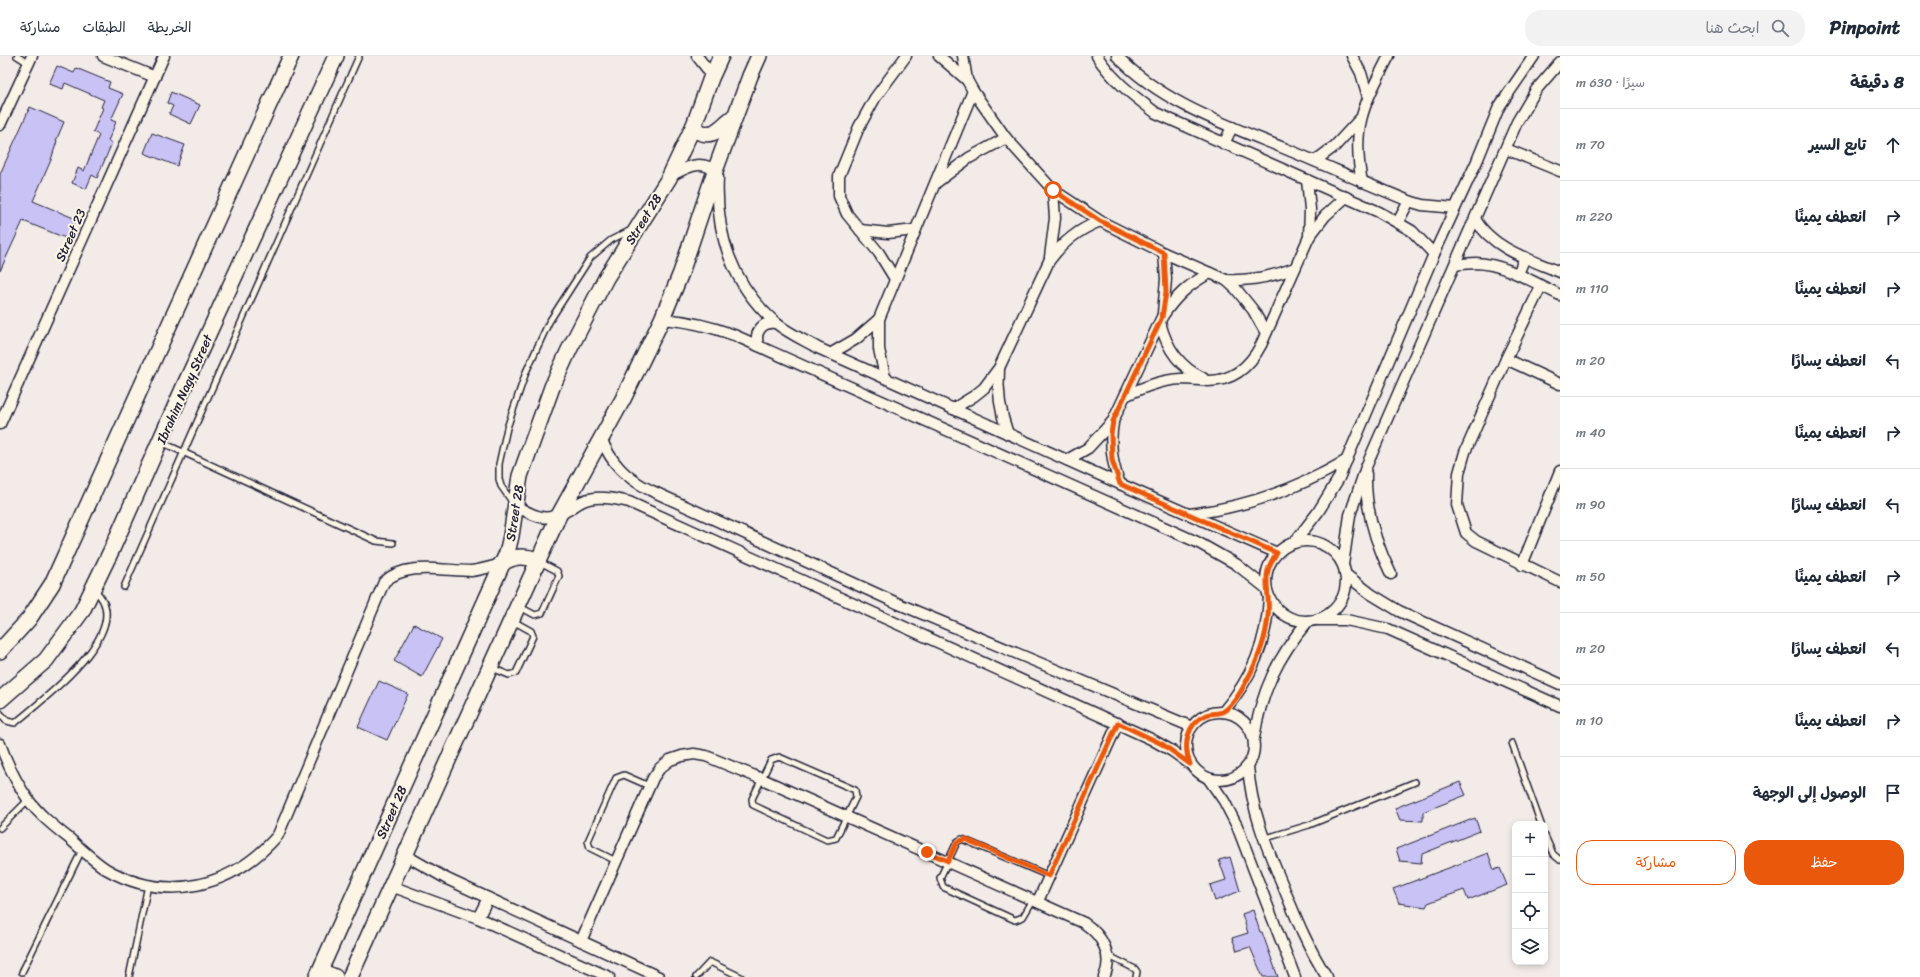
<!DOCTYPE html>
<html lang="ar">
<meta charset="utf-8">
<style>
:root{--surface:#fff;--page:#f2f2f3;--text:#1f2937;--muted:#747a83;--line:#e0e1e3;--accent:#ea580c}
body{margin:0;font-family:Sriracha,"Playpen Sans Arabic",sans-serif;background:var(--page);color:var(--text);direction:rtl}
.controls{position:absolute;right:12px;bottom:12px;display:grid;overflow:hidden;border-radius:8px;box-shadow:0 2px 6px #0003}
.controls button{width:36px;height:36px;display:grid;place-items:center;padding:0;border:0;border-bottom:1px solid var(--line);background:var(--surface);color:var(--text);font:20px sans-serif}
.stop{position:absolute;width:12px;height:12px;margin:-9px;border:3px solid #ea580c;border-radius:50%;background:#fff}
.stop.end{background:#ea580c;border-color:#fff;box-shadow:0 1px 4px #0008}
.list{margin:0;padding:0;list-style:none}
h2{display:flex;justify-content:space-between;align-items:center;height:52px;margin:0;padding:0 16px;font-size:17px}
h2 small{font-size:13px;font-weight:400;color:var(--muted)}
.list li{display:grid;grid-template-columns:26px 1fr auto;gap:12px;align-items:center;box-sizing:border-box;height:72px;padding:0 16px;border-top:1px solid var(--line)}
.list b{display:block;font-size:15px;white-space:nowrap}
.list em{font-size:13px;font-style:normal;color:var(--muted)}
.actions{display:flex;gap:8px;padding:12px 16px}
.actions a{flex:1;padding:9px 0;border:1px solid var(--accent);border-radius:16px;text-align:center;font-size:14px;color:var(--accent)}
.actions .main{background:var(--accent);color:#fff}
.icon{flex:none;width:22px;height:22px;fill:none;stroke:currentColor;stroke-width:2;stroke-linecap:round;stroke-linejoin:round}
.map{position:relative;flex:none;width:1560px;height:921px;overflow:hidden;direction:ltr}
header{display:flex;align-items:center;gap:24px;box-sizing:border-box;height:56px;padding:0 20px;background:var(--surface);border-bottom:1px solid var(--line)}
header strong{font-size:19px}
nav{display:flex;gap:22px;margin-inline-start:auto;font-size:14px}
.search{width:280px;height:36px;background:var(--page);display:flex;align-items:center;gap:10px;box-sizing:border-box;padding:0 14px;border-radius:16px;color:var(--muted);font-size:15px}
main{display:flex}
aside{flex:1;background:var(--surface)}
.map>svg:first-child{display:block}
.building{fill:#c9c2f4;stroke:#22223b}
.lines{fill:none;stroke-linecap:round;stroke-linejoin:round}
.lane-casing{stroke:#22223b;stroke-width:8}
.street-casing{stroke:#22223b;stroke-width:13}
.secondary-casing{stroke:#22223b;stroke-width:18}
.lane{stroke:#fcf5e5;stroke-width:5}
.street{stroke:#fcf5e5;stroke-width:10}
.secondary{stroke:#fcf5e5;stroke-width:15}
.route{stroke:#ea580c;stroke-width:5}
.labels{text-anchor:middle;stroke-width:4;stroke-linejoin:round;paint-order:stroke}
.street-label{font-size:13px;fill:#22223b;stroke:#fcf5e5}
</style>
<header>
<strong>Pinpoint</strong>
<div class="search"><svg class="icon" aria-label="search" viewBox="0 0 24 24"><circle cx="10" cy="10" r="6"/><path d="M15 15l6 6"/></svg>ابحث هنا</div>
<nav><a>الخريطة</a><a>الطبقات</a><a>مشاركة</a></nav>
</header>
<main>
<aside>
<h2>8 دقيقة<small>سيرًا · 630 m</small></h2>
<ul class="list">
<li><svg class="icon" aria-label="ahead" viewBox="0 0 24 24"><path d="M12 20V5M6 11l6-6 6 6"/></svg><div><b>تابع السير</b></div><em>70 m</em></li>
<li><svg class="icon" aria-label="right" viewBox="0 0 24 24"><path d="M7 20v-9h11M14 6l5 5-5 5"/></svg><div><b>انعطف يمينًا</b></div><em>220 m</em></li>
<li><svg class="icon" aria-label="right" viewBox="0 0 24 24"><path d="M7 20v-9h11M14 6l5 5-5 5"/></svg><div><b>انعطف يمينًا</b></div><em>110 m</em></li>
<li><svg class="icon" aria-label="left" viewBox="0 0 24 24"><path d="M17 20v-9H6M10 6l-5 5 5 5"/></svg><div><b>انعطف يسارًا</b></div><em>20 m</em></li>
<li><svg class="icon" aria-label="right" viewBox="0 0 24 24"><path d="M7 20v-9h11M14 6l5 5-5 5"/></svg><div><b>انعطف يمينًا</b></div><em>40 m</em></li>
<li><svg class="icon" aria-label="left" viewBox="0 0 24 24"><path d="M17 20v-9H6M10 6l-5 5 5 5"/></svg><div><b>انعطف يسارًا</b></div><em>90 m</em></li>
<li><svg class="icon" aria-label="right" viewBox="0 0 24 24"><path d="M7 20v-9h11M14 6l5 5-5 5"/></svg><div><b>انعطف يمينًا</b></div><em>50 m</em></li>
<li><svg class="icon" aria-label="left" viewBox="0 0 24 24"><path d="M17 20v-9H6M10 6l-5 5 5 5"/></svg><div><b>انعطف يسارًا</b></div><em>20 m</em></li>
<li><svg class="icon" aria-label="right" viewBox="0 0 24 24"><path d="M7 20v-9h11M14 6l5 5-5 5"/></svg><div><b>انعطف يمينًا</b></div><em>10 m</em></li>
<li><svg class="icon" aria-label="arrive" viewBox="0 0 24 24"><path d="M6 21V4h12l-3 4 3 4H6"/></svg><div><b>الوصول إلى الوجهة</b></div></li>
</ul>
<div class="actions"><a class="main">حفظ</a><a>مشاركة</a></div>
</aside>
<div class="map">
<svg width="1560" height="921" viewBox="0 0 1560 921">
<rect width="100%" height="100%" fill="#f2ebe8"/>
<filter id="ink" filterUnits="userSpaceOnUse"><feTurbulence type="fractalNoise" baseFrequency=".025" numOctaves="2"/><feDisplacementMap in="SourceGraphic" scale="8" xChannelSelector="R" yChannelSelector="G"/><feConvolveMatrix kernelMatrix="1 2 1 2 8 2 1 2 1" color-interpolation-filters="sRGB"/></filter>
<g filter="url(#ink)">
<g class="building">
<polygon points="57,10 74,17 76,12 110,26 108,32 123,38 111,64 116,66 108,85 112,87 97,122 92,119 86,133 72,127 78,112 84,115 99,79 93,76 103,52 101,51 104,44 65,27 63,33 49,28"/>
<polygon points="171,36 200,49 191,68 169,58 173,50 167,47"/>
<polygon points="30,51 64,66 56,85 57,85 51,104 33,145 76,163 68,183 23,165 0,215 0,118"/>
<polygon points="152,77 185,89 177,110 144,97"/>
<polygon points="414,568 442,583 422,621 394,605"/>
<polygon points="379,625 408,638 387,684 358,671"/>
<polygon points="1460,726 1466,739 1423,756 1423,765 1400,764 1395,752"/>
<polygon points="1475,762 1480,775 1422,798 1421,807 1400,805 1396,793"/>
<polygon points="1488,797 1494,814 1500,812 1507,829 1468,844 1464,834 1428,847 1426,851 1399,847 1393,833"/>
<polygon points="1230,801 1240,835 1215,845 1210,829 1226,824 1219,804"/>
<polygon points="1253,854 1260,876 1262,876 1278,921 1263,921 1250,891 1237,895 1232,882 1248,877 1242,858"/>
</g>
<g class="lines">
<defs>
<g id="lane">
<polyline points="17,0 28,7"/>
<polyline points="161,386 376,485 393,487"/>
<polyline points="513,447 501,430 499,423 499,408 507,372 526,316 549,266 590,202 611,184 631,174"/>
<polyline points="124,531 359,0"/>
<polyline points="520,551 535,559 542,557 559,520 557,515 540,506"/>
<polyline points="492,612 509,619 516,617 533,580 531,575 513,565"/>
<path d="M0,657L7,665L15,667C41,645 140,572 94,534"/>
<polyline points="1512,687 1541,768"/>
<polygon points="779,701 855,734 856,741 836,782 827,784 753,749 752,743 771,704"/>
<polyline points="0,772 28,744"/>
<polyline points="1545,780 1553,798 1560,804"/>
<polyline points="1263,783 1309,769 1415,726"/>
<polyline points="616,805 590,792 588,785 616,722 624,719 649,730"/>
<polyline points="1033,844 1023,861 1015,864 943,831 940,822 957,786 962,783 1049,820"/>
<polyline points="1107,899 1135,913 1137,916 1136,921"/>
<polyline points="22,916 82,794"/>
<polyline points="129,921 148,829"/>
<polyline points="696,921 710,906 741,921"/>
</g>
<g id="street">
<polyline points="103,0 155,21"/>
<polyline points="697,0 708,14 711,22"/>
<polyline points="939,0 967,24"/>
<polyline points="963,0 967,24 973,35 1006,82 1053,134 1100,165 1164,197 1226,224 1236,233 1253,254 1266,277"/>
<path d="M1097,0C1112,24 1134,40 1156,57L1379,156L1412,175L1434,198"/>
<path d="M1117,0C1162,47 1227,69 1286,93C1327,110 1367,128 1409,145L1422,149L1455,152"/>
<polyline points="1352,0 1361,17 1368,41"/>
<polyline points="0,69 32,0"/>
<polyline points="1224,88 1232,71"/>
<polyline points="1506,93 1560,115"/>
<polyline points="1315,105 1335,90 1360,63"/>
<path d="M669,121C683,113 700,102 715,115L718,121C715,177 732,229 776,267C788,277 804,284 818,292L1120,428L1277,497"/>
<polyline points="1307,124 1310,153 1309,181"/>
<polyline points="937,126 969,102 1006,82"/>
<path d="M1362,126C1351,69 1364,49 1389,0"/>
<path d="M1475,163C1493,193 1529,203 1560,216"/>
<polyline points="1398,166 1409,145"/>
<polyline points="860,174 888,177 915,174"/>
<polyline points="1050,201 1055,162 1053,134"/>
<path d="M1455,209C1462,208 1469,207 1476,207C1506,208 1534,227 1560,239"/>
<polyline points="1518,218 1525,201"/>
<polyline points="895,223 879,197 847,158 839,140 839,120 859,71 875,42 906,0"/>
<path d="M1226,224C1251,225 1272,221 1295,212"/>
<polyline points="1163,257 1166,223 1164,197"/>
<path d="M662,263C688,265 710,270 734,279L1197,486L1236,508L1266,532"/>
<path d="M1160,266C1166,291 1179,311 1203,322"/>
<path d="M759,290C753,277 762,265 776,267"/>
<polyline points="830,298 856,283 879,263"/>
<polyline points="1506,303 1541,230"/>
<path d="M999,313C997,336 1000,356 1008,378"/>
<polyline points="885,321 879,293 879,263 973,35"/>
<polyline points="1560,328 1506,303 1465,396 1459,417 1457,449 1466,477 1476,485 1560,526"/>
<path d="M1125,340C1143,331 1161,324 1181,323C1190,323 1199,324 1208,325C1234,325 1250,310 1261,289L1309,181L1325,160L1346,141"/>
<path d="M953,353L974,340L984,332L999,312L1049,205C1063,186 1078,174 1100,165"/>
<path d="M1113,367C1109,389 1112,408 1120,428"/>
<polyline points="0,368 164,0"/>
<path d="M601,382C611,407 626,422 650,434L899,548L1192,671"/>
<path d="M1067,404L1088,392L1113,365L1162,261C1175,241 1189,228 1210,217"/>
<path d="M1366,418C1365,454 1375,486 1391,518"/>
<path d="M516,450C537,462 548,467 570,453C576,449 582,444 589,443C602,440 616,443 629,446L1151,683L1172,695L1190,708"/>
<path d="M1190,458C1247,451 1298,433 1347,404"/>
<circle cx="1306" cy="525" r="40"/>
<polyline points="1294,487 1318,456 1339,422 1434,198 1477,105 1499,51 1534,0"/>
<polyline points="1343,509 1350,459 1366,411 1517,66 1536,34 1560,6"/>
<polyline points="1522,509 1560,415"/>
<polyline points="1345,518 1371,538 1399,555 1560,628"/>
<polyline points="1318,564 1346,564 1388,573 1560,650"/>
<circle cx="1220" cy="690" r="34"/>
<path d="M1223,656C1252,622 1267,586 1269,541"/>
<path d="M1254,682C1261,636 1278,600 1308,565"/>
<path d="M0,688C7,707 16,726 27,742C38,758 56,772 71,784C82,794 94,805 106,813C167,848 233,831 278,779L384,526C406,505 443,515 471,515C481,514 491,511 501,508"/>
<path d="M1248,710C1251,753 1266,790 1283,830C1296,862 1308,892 1327,921"/>
<polyline points="1208,722 1224,745 1237,770 1295,921"/>
<polyline points="405,799 447,823 659,921"/>
<polyline points="391,830 478,862 609,921"/>
<polyline points="1038,845 1118,667"/>
<polyline points="478,862 488,842"/>
<path d="M581,885L653,722L660,712L670,704L682,700L694,698L706,700L762,723L1084,867C1102,879 1114,900 1104,921"/>
</g>
<g id="secondary">
<path d="M694,69L697,75C715,84 721,69 734,61"/>
<path d="M501,508C513,500 524,499 537,504"/>
<polyline points="0,595 29,563 52,528 291,0"/>
<polyline points="0,644 46,604 82,555 112,493 187,324 336,0"/>
<polyline points="320,915 335,921"/>
<polyline points="317,921 507,497 511,480 520,420 552,331 569,294 606,222 669,122 694,69 711,22 721,0"/>
<polyline points="350,921 558,461 623,343 662,263 681,217 715,115 750,20 759,0"/>
</g>
</defs>
<use href="#lane" class="lane-casing"/>
<use href="#street" class="street-casing"/>
<use href="#secondary" class="secondary-casing"/>
<use href="#lane" class="lane"/>
<use href="#street" class="street"/>
<use href="#secondary" class="secondary"/>
</g>
</g>
<g class="lines" filter="url(#ink)">
<path class="route" d="M927,796L948,805L957,786L965,783L1049,820L1118,667L1162,688L1190,708C1183,690 1186,668 1206,659C1211,657 1220,658 1224,655C1233,649 1242,634 1247,624C1258,604 1266,583 1268,560C1271,534 1259,520 1277,497L1120,428L1112,404L1111,378L1113,365L1162,261L1166,236L1164,197L1100,165L1053,134"/>
</g>
<g class="labels">
<g class="street-label">
<text transform="translate(643 163) rotate(-58)" y="5">Street 28</text>
<text transform="translate(70 179) rotate(-66)" y="5">Street 23</text>
<text transform="translate(184 333) rotate(-66)" y="5">Ibrahim Nagy Street</text>
<text transform="translate(514 457) rotate(-81)" y="5">Street 28</text>
<text transform="translate(391 756) rotate(-66)" y="5">Street 28</text>
</g>
</g>
</svg>
<div class="controls">
<button>+</button>
<button>−</button>
<button><svg class="icon" aria-label="locate" viewBox="0 0 24 24"><circle cx="12" cy="12" r="6"/><path d="M12 2v4M12 18v4M2 12h4M18 12h4"/></svg></button>
<button><svg class="icon" aria-label="layers" viewBox="0 0 24 24"><path d="M12 4l9 5-9 5-9-5zM3 14l9 5 9-5"/></svg></button>
</div>
<div class="stop" style="left:1053px;top:134px"></div>
<div class="stop end" style="left:927px;top:796px"></div>
</div>
</main>
